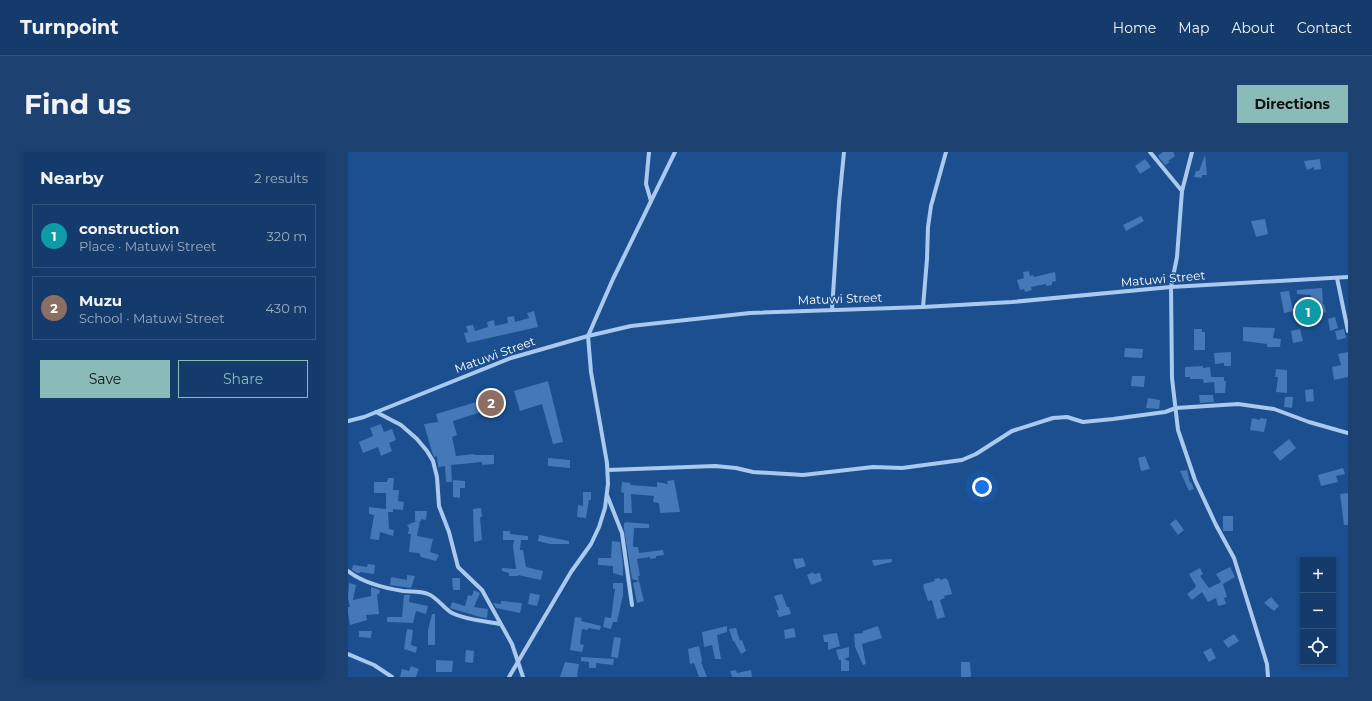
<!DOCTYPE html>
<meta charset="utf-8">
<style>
:root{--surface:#143b6b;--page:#1d4271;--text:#f1f3f6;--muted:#9dadc1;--line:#33557e;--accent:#8bbbb9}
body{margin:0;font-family:Montserrat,sans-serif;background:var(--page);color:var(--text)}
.controls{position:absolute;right:12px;bottom:12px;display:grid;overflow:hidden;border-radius:0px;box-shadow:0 2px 6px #0003}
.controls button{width:36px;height:36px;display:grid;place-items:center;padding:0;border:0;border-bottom:1px solid var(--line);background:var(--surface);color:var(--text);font:20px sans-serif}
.you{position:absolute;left:634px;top:335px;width:14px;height:14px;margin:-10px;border:3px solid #fff;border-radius:50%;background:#1a73e8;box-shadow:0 0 0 6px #1a73e833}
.badge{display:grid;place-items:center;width:26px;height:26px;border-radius:50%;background:var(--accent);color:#fff;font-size:13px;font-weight:700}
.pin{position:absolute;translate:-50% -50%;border:2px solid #fff;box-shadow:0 1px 4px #0006}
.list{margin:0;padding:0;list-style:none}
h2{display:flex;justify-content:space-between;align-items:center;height:52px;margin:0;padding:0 16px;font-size:17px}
h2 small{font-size:13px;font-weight:400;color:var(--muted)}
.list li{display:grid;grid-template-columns:26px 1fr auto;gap:12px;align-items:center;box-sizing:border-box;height:64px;margin:0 8px 8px;padding:0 8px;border:1px solid var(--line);border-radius:0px}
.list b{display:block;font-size:15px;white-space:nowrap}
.list p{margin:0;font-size:13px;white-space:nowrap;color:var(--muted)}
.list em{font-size:13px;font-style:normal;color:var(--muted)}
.actions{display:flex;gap:8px;padding:12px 16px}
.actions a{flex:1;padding:9px 0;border:1px solid var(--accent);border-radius:0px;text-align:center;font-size:14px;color:var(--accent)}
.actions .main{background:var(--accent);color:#111}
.icon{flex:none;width:22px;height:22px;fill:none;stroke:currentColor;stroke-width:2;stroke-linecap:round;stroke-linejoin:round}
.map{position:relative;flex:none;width:1000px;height:525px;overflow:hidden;border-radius:0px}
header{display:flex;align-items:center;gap:24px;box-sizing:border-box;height:56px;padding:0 20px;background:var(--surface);border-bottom:1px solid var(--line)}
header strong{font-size:19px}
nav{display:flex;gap:22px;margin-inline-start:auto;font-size:14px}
.intro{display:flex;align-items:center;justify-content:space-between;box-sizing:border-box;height:96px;padding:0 24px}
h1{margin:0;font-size:28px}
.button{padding:10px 18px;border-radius:0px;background:var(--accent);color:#111;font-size:14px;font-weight:700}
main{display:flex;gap:24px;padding:0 24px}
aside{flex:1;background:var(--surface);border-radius:0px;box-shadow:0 2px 6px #0003}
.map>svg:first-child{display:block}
.building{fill:#4478b7}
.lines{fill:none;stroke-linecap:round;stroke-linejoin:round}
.minor{stroke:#a9c9ee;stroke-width:4}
.labels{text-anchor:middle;stroke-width:3;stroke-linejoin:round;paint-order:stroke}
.street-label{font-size:12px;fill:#fff;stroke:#1b4f8f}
</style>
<header>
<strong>Turnpoint</strong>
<nav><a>Home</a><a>Map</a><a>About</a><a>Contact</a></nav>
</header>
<div class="intro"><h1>Find us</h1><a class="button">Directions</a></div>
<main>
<aside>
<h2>Nearby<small>2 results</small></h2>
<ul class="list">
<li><span class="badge" style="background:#0f9aa8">1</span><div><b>construction</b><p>Place · Matuwi Street</p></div><em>320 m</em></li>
<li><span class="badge" style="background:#8d6e63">2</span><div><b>Muzu</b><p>School · Matuwi Street</p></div><em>430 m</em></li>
</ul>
<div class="actions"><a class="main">Save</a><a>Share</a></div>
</aside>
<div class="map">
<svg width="1000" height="525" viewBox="0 0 1000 525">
<rect width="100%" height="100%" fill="#1b4f8f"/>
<g class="building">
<polygon points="815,0 825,0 827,4 820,9 822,10 817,13 810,4"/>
<polygon points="857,3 859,23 854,23 854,26 846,25 848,19 851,19"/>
<polygon points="797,7 803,15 792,22 787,14"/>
<polygon points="972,7 973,17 966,18 966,15 959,18 956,9"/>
<polygon points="793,64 796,69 778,79 775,73"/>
<polygon points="917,67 920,82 908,85 903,69"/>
<polygon points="681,119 682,124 685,123 686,125 707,120 708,129 704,130 704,133 698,134 698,132 683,135 684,138 677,140 676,137 672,138 669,128 676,126 675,120"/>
<polygon points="974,136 975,152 976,152 978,160 966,165 966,164 952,168 950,157 964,153 963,143 949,142 949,138"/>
<polygon points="941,139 945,159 936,161 932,140"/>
<polygon points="186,159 190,175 119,191 116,181 120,180 118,174 125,173 127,179 140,175 139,170 146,168 147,174 160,171 159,165 166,164 167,170 181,166 179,161"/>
<polygon points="987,165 990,176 982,179 980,167"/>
<polygon points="895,175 927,176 925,186 933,187 932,195 919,195 919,192 895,189"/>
<polygon points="846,177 854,177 854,180 857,180 857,198 846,198"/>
<polygon points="952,177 955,189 945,191 943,179"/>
<polygon points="996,177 998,186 989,188 987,179"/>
<polygon points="777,196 795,197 794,206 776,205"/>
<polygon points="883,200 883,214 876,214 876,211 867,212 866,201"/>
<polygon points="1000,200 1000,225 986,228 984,215 993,213 990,202"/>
<polygon points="855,214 855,216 862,215 863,225 876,225 876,229 878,229 877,241 867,241 866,230 856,231 855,227 842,227 842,225 837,225 837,215"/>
<polygon points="928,217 939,218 939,241 928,240 930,225 927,225"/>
<polygon points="784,224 797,224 796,235 783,234"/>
<polygon points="200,229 215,290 205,292 194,252 172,259 166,239"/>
<polygon points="965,237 966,249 958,250 957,238"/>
<polygon points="155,242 158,252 105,269 109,283 104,285 108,304 126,302 126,303 146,303 146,312 134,313 134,310 103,313 104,330 98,330 97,314 90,315 89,304 86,305 84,300 76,272 90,270 88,262"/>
<polygon points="851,243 865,243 866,250 852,251"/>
<polygon points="937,245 945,245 944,256 936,255"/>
<polygon points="800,246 812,248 811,257 798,256"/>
<polygon points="904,266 912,268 912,266 919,267 916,280 902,278"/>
<polygon points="33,272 36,280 44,277 48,288 41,291 44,299 33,304 30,295 15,301 11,290 25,284 22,276"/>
<polygon points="941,287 948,296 932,309 925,300"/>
<polygon points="797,304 802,317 793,319 790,306"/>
<polygon points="200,306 222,308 222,316 200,314"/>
<polygon points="995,316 997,322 988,324 990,330 973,334 970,323"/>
<polygon points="839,318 842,331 843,330 846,337 841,339 832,319"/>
<polygon points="40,326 46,326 45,338 51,338 50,349 56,350 55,358 45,357 45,360 40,360 41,377 46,378 45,384 32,380 31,388 22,387 26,363 21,362 21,355 38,357 38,341 26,341 26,330 39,330"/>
<polygon points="105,328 117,329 117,336 112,336 112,346 105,345"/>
<polygon points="326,328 332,360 312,361 311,351 305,350 306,344 283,342 284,361 276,361 276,341 273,340 274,330 283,331 282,333 309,335 309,330 320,332 319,329"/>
<polygon points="235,340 243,340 243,348 241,348 238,366 229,365 230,353 235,354"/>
<polygon points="1000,341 1000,373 996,373 992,342"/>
<polygon points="133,356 134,365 132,365 134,388 126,390 125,357"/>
<polygon points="67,359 79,359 78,368 73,367 73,369 72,369 69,384 85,387 82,400 91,403 88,409 73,405 71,401 61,400 63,382 60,382 61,376 59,373 69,369 67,369"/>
<rect x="875" y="364" width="10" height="15"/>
<polygon points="828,367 836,378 830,383 822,372"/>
<polygon points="277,370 301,372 301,376 286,376 285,395 290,395 291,401 315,398 316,403 308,404 308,406 302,407 302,405 289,407 292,424 290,424 291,429 284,427 276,377 276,371 278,371"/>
<polygon points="155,379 162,379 162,382 180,384 180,388 173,388 172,398 175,398 178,415 195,419 193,428 170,423 170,424 161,424 161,421 154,419 154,416 168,417 165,394 166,388 155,388"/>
<polygon points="191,383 221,389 221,392 202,392 190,389"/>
<polygon points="264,389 272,390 275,412 275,424 265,421 265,414 250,413 250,406 263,406"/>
<polygon points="455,406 458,414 448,417 445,407"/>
<polygon points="544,407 544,410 526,414 524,408"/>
<polygon points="20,412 27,413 26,422 12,420 12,421 9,421 4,418 5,413 19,415"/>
<polygon points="882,415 887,425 875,432 879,445 876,446 878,452 870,454 868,446 860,450 854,440 844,448 839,442 847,436 847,435 848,434 841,422 852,416 855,422 852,424 861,436 873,430 868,422"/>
<polygon points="465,420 466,422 472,421 474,429 463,433 459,423"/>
<polygon points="59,423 67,424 63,436 42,433 43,425 59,428"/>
<polygon points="104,426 112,426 112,438 105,438"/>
<polygon points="592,426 592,428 598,426 599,428 600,428 604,442 596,444 597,446 592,448 597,465 589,467 584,448 580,449 575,434 576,432 587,429 586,427"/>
<polygon points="291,429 296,449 289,451 285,431"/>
<polygon points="1,431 8,433 5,448 23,444 23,435 32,438 31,442 29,442 31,462 18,463 19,468 2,473 0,461 0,455 2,455 0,446"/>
<polygon points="265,431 275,431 275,443 269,470 265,470 263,477 255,475 257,465 263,466 267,437 265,437"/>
<polygon points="126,438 132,441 126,455 140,457 139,466 132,465 102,456 104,450 117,454 120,443 124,444"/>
<polygon points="182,441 192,443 189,454 180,452"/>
<polygon points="434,442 439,455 441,455 443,462 431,465 428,458 431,458 426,444"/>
<polygon points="56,443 62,443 61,450 80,454 78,462 68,459 65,471 39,470 39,465 54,465"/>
<polygon points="923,445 931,454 926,459 916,451"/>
<polygon points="153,449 174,451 172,461 148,456 145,451 153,452"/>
<polygon points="84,462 87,462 87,493 80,493 80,478"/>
<polygon points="227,465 234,466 233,469 253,474 252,478 240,476 240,478 234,477 232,492 236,493 234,500 222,498"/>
<polygon points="379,474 379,480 369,483 373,507 367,507 364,493 356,495 354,480"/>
<polygon points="530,474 534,486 514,492 518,512 515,513 507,495 506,482 515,481 515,479"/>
<polygon points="388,476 392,489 394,488 398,499 393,502 386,489 385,489 381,477"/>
<polygon points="446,476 448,485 437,487 436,478"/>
<polygon points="59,477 65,478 63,493 69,495 68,501 56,497"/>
<polygon points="11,479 24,479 23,486 11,485"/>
<polygon points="489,481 492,494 480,498 480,490 476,490 475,483"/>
<polygon points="886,482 891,489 880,496 875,489"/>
<polygon points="266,485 273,486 270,506 263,505"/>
<polygon points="351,494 354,509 353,510 359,525 351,525 346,511 342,512 340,497"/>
<polygon points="501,495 501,505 496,507 501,509 501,519 493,519 493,508 491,508 488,498"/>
<polygon points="863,496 868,506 861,510 855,500"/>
<polygon points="118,498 126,499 125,511 117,510"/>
<polygon points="233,505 266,507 265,513 248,511 248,516 241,516 241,510 233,509"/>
<polygon points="88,508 105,509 104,520 88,520"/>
<polygon points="217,510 231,512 229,525 212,525"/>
<polygon points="613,510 622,510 623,525 613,525"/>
<polygon points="63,514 71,517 68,525 52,525 54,517 61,519"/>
<polygon points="388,518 389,521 403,518 404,525 384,525 382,519"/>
</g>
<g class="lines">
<g class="minor">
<polyline points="301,0 298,32 303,49"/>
<polyline points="802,0 834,39"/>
<polyline points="844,0 834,39 829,105 823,135 824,226 830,278 847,328 868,373 886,406 919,512 920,525"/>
<polyline points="989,126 1000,179"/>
<polyline points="575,155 579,107 580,75 583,54 598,0"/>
<polyline points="484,158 491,51 496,0"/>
<polyline points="28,260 53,273 69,287 79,299 85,309 89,325 91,354 101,380 110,415 134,438 164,492 175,525"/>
<polyline points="0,269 16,265 163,206 240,184 283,174 402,161 575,155 664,150 823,135 1000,125"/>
<polyline points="260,318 367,314 388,316 405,320 455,323 525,315 554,316 614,308 628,302 664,279 705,266 719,265 735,270 765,267 817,260 828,256 890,252 926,257 961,270 1000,281"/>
<polyline points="259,343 274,381 284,453"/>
<path d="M0,419C15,431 36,436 55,439C63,440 72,439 80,442C90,446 95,456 104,461C118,468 137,469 152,472"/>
<polyline points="0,502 26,513 44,525"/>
<polyline points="161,525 223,420 243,392 251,375 257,356 260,332 259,311 243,220 240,184 265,127 327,0"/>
</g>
</g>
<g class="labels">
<g class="street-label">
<text transform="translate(815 127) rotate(-5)" y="4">Matuwi Street</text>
<text transform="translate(492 147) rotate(-2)" y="4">Matuwi Street</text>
<text transform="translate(147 203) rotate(-20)" y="4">Matuwi Street</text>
</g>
</g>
</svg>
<div class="controls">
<button>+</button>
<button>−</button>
<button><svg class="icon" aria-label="locate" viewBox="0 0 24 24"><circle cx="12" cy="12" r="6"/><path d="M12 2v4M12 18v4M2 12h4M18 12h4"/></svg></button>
</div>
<div class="you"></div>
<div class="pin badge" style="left:960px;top:160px;background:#0f9aa8">1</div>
<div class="pin badge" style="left:143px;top:251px;background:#8d6e63">2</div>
</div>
</main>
